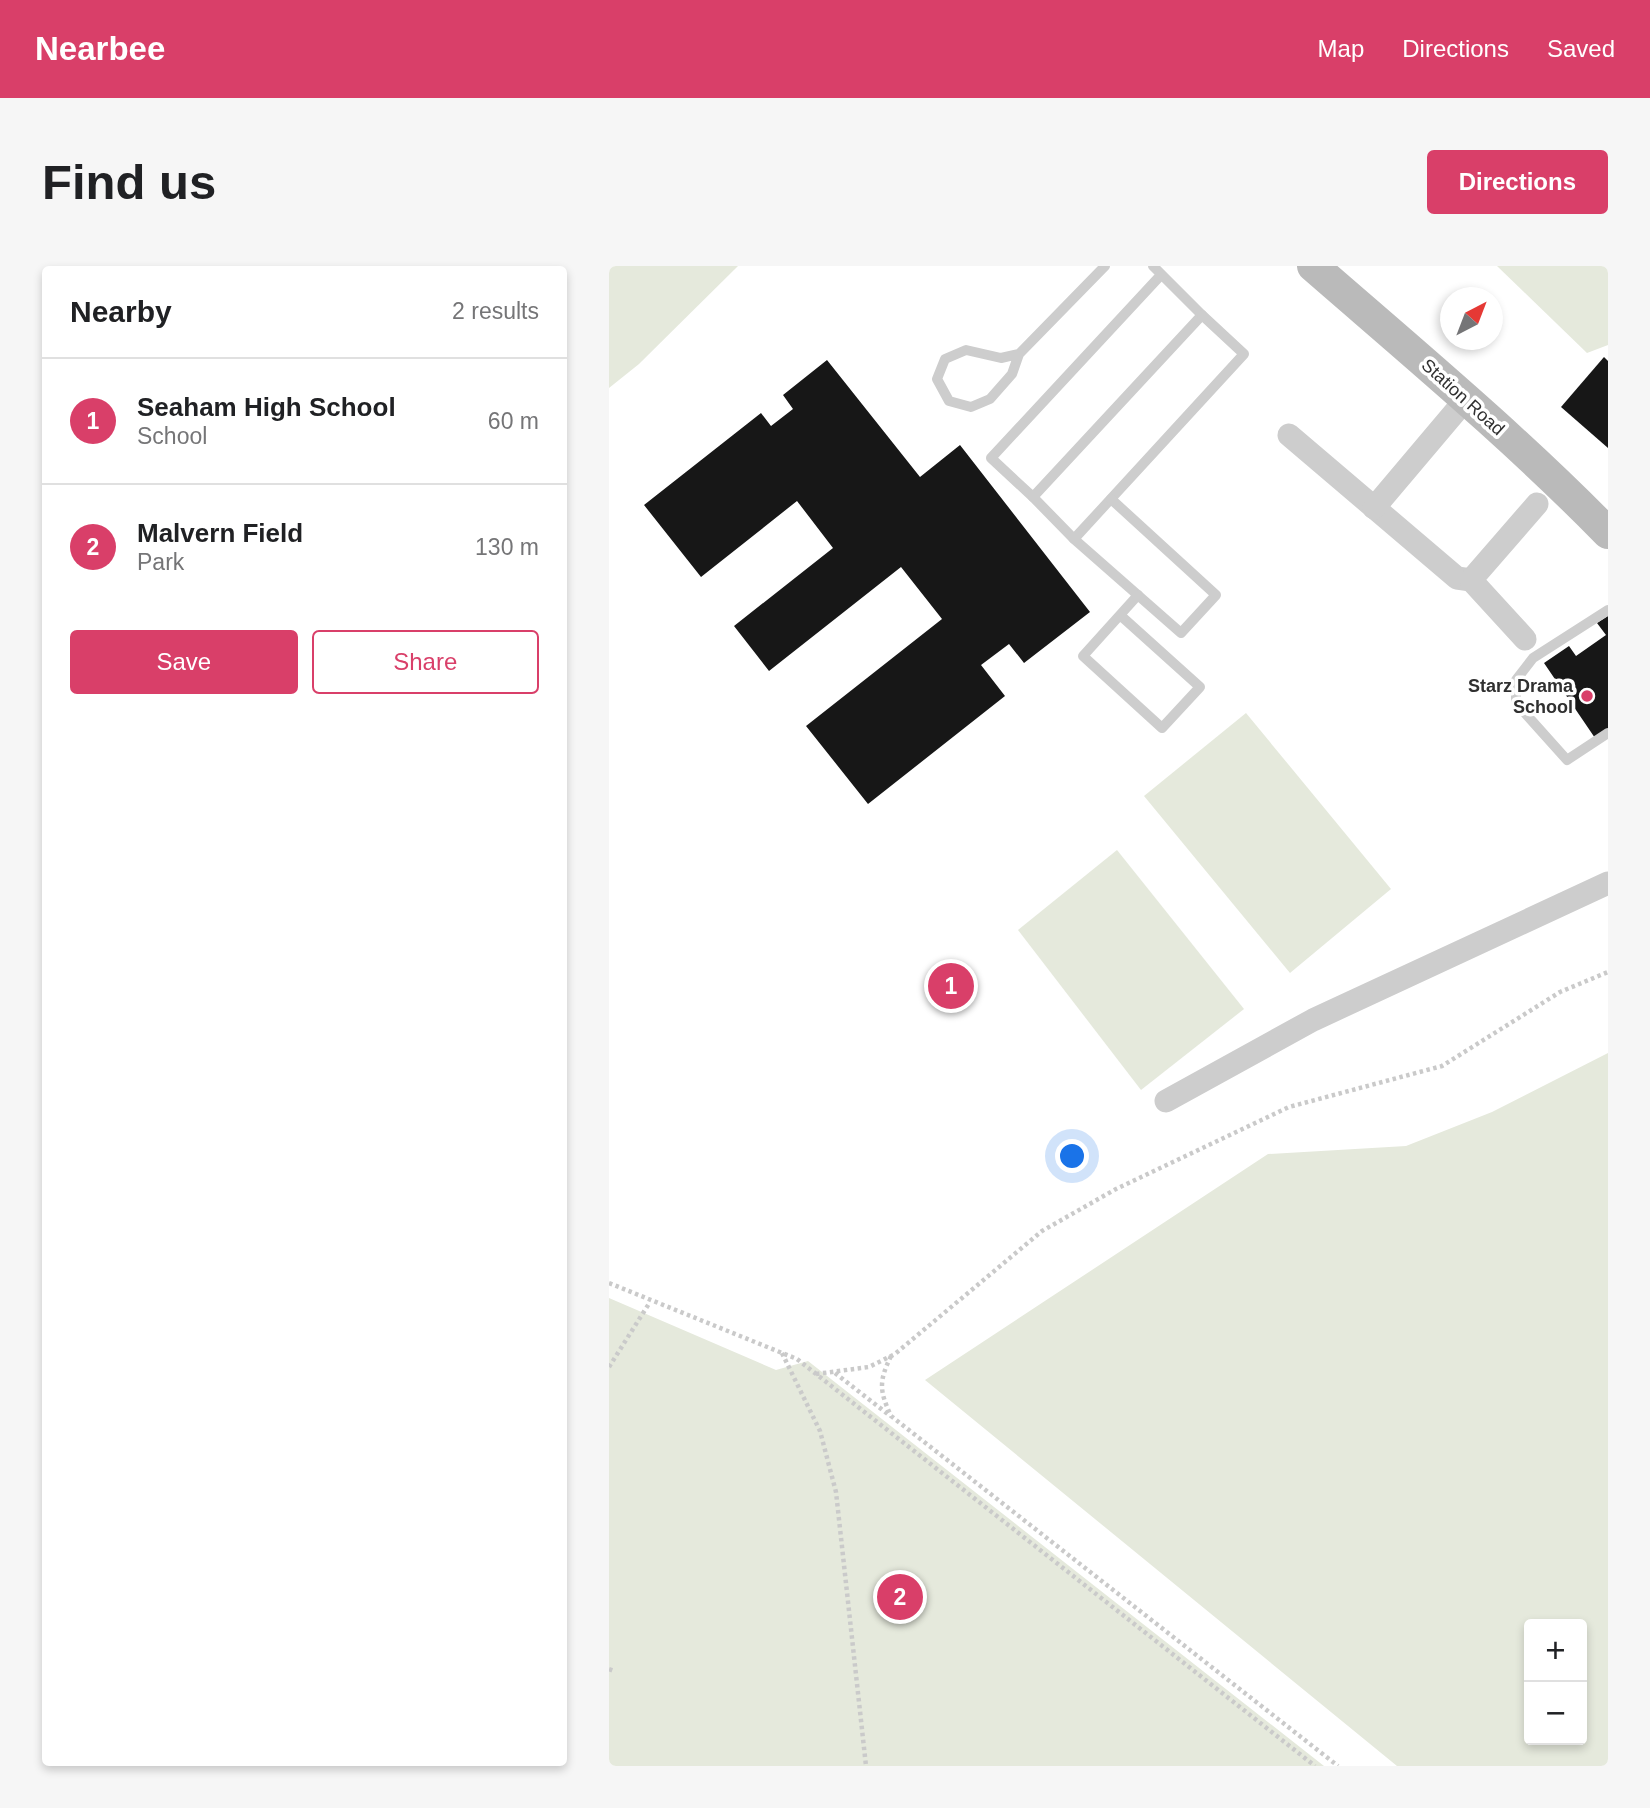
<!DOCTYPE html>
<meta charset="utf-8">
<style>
:root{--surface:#fff;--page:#f6f6f6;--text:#202124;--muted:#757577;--line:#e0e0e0;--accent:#d93f69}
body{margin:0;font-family:Helvetica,sans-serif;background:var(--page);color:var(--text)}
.controls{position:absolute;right:21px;bottom:21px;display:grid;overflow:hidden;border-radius:7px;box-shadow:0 4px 10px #0003}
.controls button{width:63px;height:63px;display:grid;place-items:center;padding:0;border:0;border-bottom:2px solid var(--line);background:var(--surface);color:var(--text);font:35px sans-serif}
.compass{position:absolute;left:831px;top:21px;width:63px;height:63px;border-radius:50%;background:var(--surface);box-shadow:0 4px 10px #0003;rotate:42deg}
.you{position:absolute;left:464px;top:891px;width:24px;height:24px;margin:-18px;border:5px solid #fff;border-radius:50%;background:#1a73e8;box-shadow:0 0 0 10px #1a73e833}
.badge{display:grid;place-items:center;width:46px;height:46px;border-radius:50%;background:var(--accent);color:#fff;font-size:23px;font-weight:700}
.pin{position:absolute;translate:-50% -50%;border:4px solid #fff;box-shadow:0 2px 7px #0006}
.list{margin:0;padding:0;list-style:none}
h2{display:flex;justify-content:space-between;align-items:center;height:91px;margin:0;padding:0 28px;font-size:30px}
h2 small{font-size:23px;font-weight:400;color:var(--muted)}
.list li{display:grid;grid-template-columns:46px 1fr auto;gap:21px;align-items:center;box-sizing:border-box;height:126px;padding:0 28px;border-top:2px solid var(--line)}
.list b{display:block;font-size:26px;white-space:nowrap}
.list p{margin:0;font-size:23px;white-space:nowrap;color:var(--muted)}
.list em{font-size:23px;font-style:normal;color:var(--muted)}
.actions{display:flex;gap:14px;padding:21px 28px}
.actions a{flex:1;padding:16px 0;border:2px solid var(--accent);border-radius:7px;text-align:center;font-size:24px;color:var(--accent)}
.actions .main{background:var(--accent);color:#fff}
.map{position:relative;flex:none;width:999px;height:1500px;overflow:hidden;border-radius:7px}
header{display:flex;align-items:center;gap:42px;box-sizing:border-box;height:98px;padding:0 35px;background:var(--accent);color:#fff}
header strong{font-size:33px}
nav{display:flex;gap:38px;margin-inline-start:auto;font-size:24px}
.intro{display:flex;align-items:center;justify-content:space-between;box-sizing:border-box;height:168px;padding:0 42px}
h1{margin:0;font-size:49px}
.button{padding:18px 32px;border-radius:7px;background:var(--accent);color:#fff;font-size:24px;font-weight:700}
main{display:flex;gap:42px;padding:0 42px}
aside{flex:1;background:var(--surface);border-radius:7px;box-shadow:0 4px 10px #0003}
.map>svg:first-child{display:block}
.green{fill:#e5e9dc;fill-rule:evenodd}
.building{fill:#171717}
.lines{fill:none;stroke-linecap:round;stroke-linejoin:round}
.path{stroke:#cacaca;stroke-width:4.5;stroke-dasharray:3.5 3.5;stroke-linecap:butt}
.service{stroke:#cdcdcd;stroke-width:10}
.minor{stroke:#cdcdcd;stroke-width:23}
.secondary{stroke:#bababa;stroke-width:32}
.poi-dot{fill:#d93f69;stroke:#fff;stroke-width:2.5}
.labels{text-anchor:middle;stroke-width:7;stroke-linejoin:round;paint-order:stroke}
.street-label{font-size:18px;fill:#303030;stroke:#fff}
.poi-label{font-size:18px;font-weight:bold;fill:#303030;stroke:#fff;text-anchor:end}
</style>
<header>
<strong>Nearbee</strong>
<nav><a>Map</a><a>Directions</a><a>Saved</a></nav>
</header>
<div class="intro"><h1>Find us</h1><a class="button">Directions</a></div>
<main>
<aside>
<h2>Nearby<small>2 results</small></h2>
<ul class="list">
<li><span class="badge">1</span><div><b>Seaham High School</b><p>School</p></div><em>60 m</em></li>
<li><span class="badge">2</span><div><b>Malvern Field</b><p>Park</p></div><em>130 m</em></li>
</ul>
<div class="actions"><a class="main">Save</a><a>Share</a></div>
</aside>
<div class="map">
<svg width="999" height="1500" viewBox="0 0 999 1500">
<rect width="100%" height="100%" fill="#fff"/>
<g class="green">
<polygon points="0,0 129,0 30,98 0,122"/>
<polygon points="888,0 999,0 999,79 978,87"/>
<polygon points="637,447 782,623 681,707 535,530"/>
<polygon points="508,584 635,743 532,824 409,664"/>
<path d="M999,787V1500H788L316,1114L659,888L797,880L883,846ZM920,1358H973V1474H920Z"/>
<polygon points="0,1032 167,1104 199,1095 715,1500 0,1500"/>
</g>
<g class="building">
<polygon points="995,91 999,95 999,182 952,141"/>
<polygon points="218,94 311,211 351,179 481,346 415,397 400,378 372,399 396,430 259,538 197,460 333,353 292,301 160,405 125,360 224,282 188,235 92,311 35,239 152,147 162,160 184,143 174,129"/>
<polygon points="999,350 999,463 986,472 935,397 960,380 967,390 997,369 988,357"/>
</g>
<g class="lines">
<g class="path">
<polyline points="0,1017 188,1093 706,1500"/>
<polyline points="173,1087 211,1165 227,1226 257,1500"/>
<path d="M282,1090C270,1115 270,1124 282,1150L729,1500"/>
<polyline points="0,1101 41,1036"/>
<polyline points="226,1107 280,1149"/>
<polyline points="207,1108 260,1101 286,1088 433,965 507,923 680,841 833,800 951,726 999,706"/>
<polyline points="0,1403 5,1405"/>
</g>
<g class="service">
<polyline points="544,0 593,49 424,231 382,192 551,10"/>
<polyline points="410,88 392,92 357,84 336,93 328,113 340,135 362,141 381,133 403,108 410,88 496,0"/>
<polyline points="424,231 465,273 635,88 593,49"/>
<polyline points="465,273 572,367 607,329 502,233"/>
<polyline points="999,344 924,392 907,414 907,437 958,494 999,467"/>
<polyline points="511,349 591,421 553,462 474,390 529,329"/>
</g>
<g class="minor">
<polyline points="680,169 848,312 862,314"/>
<polyline points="765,242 857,133"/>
<polyline points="916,373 862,314 928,238"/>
<polyline points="557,835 704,754 999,617"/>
</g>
<path class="secondary" d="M704,0C804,87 906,172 999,267"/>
</g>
<circle class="poi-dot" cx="978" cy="430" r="7"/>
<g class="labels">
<g class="street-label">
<text transform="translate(854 131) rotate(42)" y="6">Station Road</text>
</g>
<g class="poi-label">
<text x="964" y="426">Starz Drama<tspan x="964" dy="21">School</tspan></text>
</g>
</g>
</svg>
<div class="controls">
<button>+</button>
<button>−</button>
</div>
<svg class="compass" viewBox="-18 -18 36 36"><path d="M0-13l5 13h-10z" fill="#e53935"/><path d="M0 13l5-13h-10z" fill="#757577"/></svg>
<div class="you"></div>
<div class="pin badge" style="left:342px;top:720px">1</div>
<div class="pin badge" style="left:291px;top:1331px">2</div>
</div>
</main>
